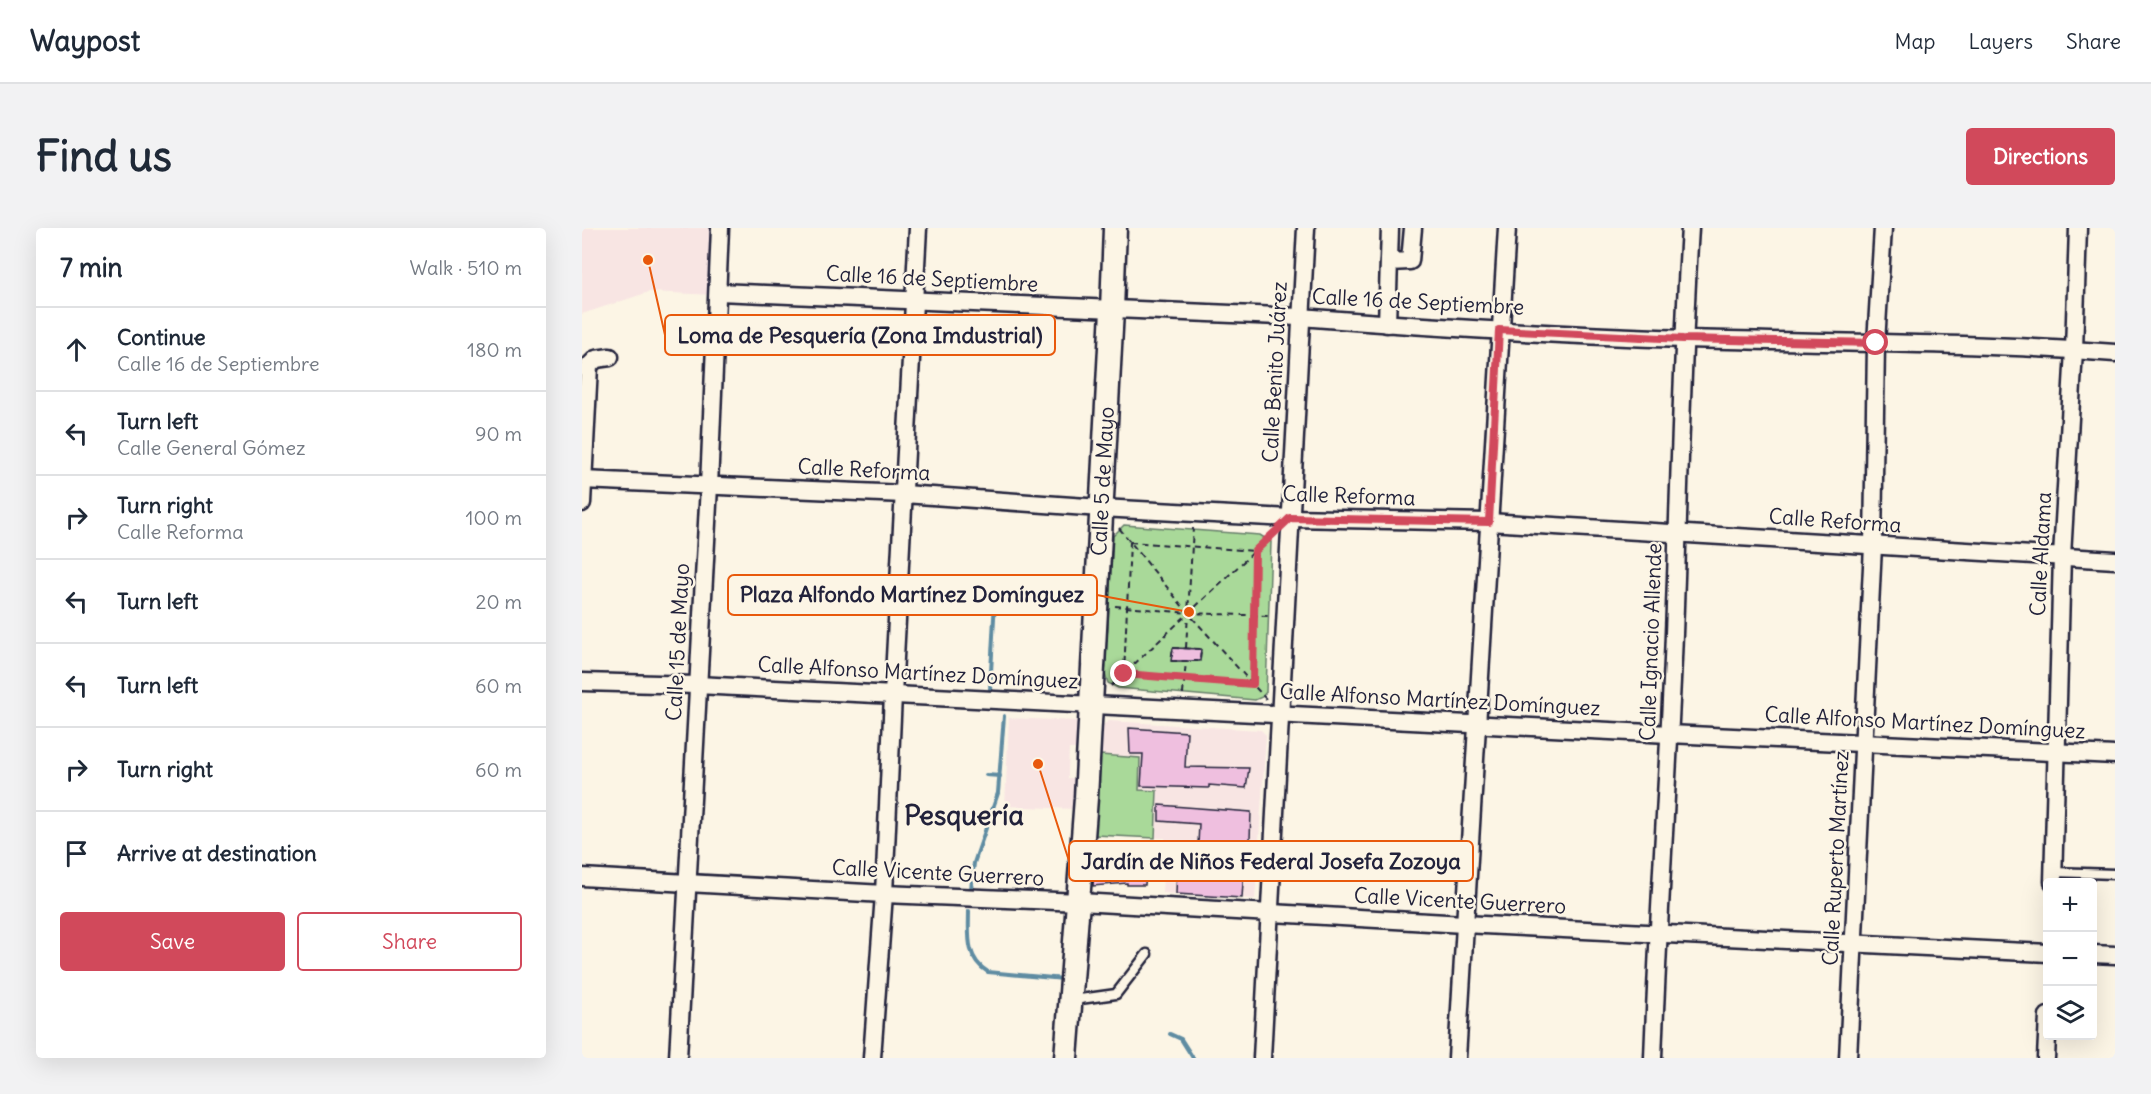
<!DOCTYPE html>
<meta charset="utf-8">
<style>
:root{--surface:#fff;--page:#f2f2f3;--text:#1f2937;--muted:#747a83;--line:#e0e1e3;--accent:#d1495b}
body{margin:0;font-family:Delius,sans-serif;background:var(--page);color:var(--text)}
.controls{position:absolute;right:18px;bottom:18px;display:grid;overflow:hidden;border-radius:6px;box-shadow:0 6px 24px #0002}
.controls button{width:54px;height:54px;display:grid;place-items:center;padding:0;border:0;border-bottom:2px solid var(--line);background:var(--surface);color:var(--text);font:30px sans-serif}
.stop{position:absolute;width:18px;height:18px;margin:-14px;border:4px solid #d1495b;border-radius:50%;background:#fff}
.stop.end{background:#d1495b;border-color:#fff;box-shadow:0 2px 6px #0008}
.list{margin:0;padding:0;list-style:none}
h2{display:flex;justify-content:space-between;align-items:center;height:78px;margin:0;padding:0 24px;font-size:26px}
h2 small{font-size:20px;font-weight:400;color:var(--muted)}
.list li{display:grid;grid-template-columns:39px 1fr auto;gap:18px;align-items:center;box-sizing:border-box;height:84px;padding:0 24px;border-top:2px solid var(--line)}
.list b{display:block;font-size:22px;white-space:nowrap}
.list p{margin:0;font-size:20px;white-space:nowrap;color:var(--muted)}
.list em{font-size:20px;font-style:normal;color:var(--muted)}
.actions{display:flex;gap:12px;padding:18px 24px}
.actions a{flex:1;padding:14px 0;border:2px solid var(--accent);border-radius:6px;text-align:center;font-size:21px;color:var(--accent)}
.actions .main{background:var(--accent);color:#fff}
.icon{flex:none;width:33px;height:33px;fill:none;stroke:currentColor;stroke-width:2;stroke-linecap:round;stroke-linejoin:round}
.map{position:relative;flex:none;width:1533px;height:830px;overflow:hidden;border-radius:6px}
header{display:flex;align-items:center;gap:36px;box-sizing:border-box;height:84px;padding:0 30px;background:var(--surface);border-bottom:2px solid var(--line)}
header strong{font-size:28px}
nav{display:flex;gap:33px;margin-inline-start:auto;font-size:21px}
.intro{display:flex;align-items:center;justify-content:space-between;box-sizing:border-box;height:144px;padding:0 36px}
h1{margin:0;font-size:42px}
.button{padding:15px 27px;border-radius:6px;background:var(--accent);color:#fff;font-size:21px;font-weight:700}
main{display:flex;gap:36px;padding:0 36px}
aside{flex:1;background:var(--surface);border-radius:6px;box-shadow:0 6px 24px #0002}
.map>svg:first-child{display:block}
.built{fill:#f8e5e3}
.green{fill:#a9d999;stroke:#667e6a;stroke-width:1.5}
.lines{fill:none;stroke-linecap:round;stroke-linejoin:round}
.stream{stroke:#5f8ca2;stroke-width:4}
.building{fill:#efbfdf;stroke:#22223b;stroke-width:1.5}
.lane-casing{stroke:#22223b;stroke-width:13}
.street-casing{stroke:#22223b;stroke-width:21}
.secondary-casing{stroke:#22223b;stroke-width:27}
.path{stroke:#22223b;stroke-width:2;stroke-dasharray:6 4.5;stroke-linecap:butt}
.lane{stroke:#fcf5e5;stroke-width:8}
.street{stroke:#fcf5e5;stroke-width:16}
.secondary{stroke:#fcf5e5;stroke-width:22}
.route{stroke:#d1495b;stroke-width:8}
.labels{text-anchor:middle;stroke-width:5;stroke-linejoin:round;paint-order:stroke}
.street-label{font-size:21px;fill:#22223b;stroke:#fcf5e5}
.district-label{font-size:27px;font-weight:bold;fill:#22223b;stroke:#fcf5e5}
.leader{fill:none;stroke:#e8590c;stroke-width:2}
.callout-dot{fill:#e8590c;stroke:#fcf5e5;stroke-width:2}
.callout{fill:#fcf5e5;stroke:#e8590c;stroke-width:2}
.callout-label{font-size:22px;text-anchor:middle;font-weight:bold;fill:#22223b}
</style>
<header>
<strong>Waypost</strong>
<nav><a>Map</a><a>Layers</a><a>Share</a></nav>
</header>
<div class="intro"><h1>Find us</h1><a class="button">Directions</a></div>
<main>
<aside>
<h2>7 min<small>Walk · 510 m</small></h2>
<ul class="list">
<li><svg class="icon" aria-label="ahead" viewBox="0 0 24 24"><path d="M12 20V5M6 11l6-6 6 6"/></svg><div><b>Continue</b><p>Calle 16 de Septiembre</p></div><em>180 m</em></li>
<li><svg class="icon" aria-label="left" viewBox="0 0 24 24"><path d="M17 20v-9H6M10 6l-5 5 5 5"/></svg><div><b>Turn left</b><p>Calle General Gómez</p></div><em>90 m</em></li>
<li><svg class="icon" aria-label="right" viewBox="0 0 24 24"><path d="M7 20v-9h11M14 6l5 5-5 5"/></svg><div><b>Turn right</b><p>Calle Reforma</p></div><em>100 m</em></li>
<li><svg class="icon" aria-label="left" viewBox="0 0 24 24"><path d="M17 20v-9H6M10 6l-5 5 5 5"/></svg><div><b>Turn left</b></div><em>20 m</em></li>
<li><svg class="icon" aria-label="left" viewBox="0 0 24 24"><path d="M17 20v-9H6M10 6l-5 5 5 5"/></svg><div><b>Turn left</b></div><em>60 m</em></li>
<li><svg class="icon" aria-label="right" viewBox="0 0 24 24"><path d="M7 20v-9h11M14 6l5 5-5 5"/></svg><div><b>Turn right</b></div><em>60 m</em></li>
<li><svg class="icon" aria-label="arrive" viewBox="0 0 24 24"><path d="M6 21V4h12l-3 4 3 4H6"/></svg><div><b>Arrive at destination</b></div></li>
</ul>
<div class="actions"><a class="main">Save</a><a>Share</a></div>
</aside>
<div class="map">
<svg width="1533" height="830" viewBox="0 0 1533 830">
<rect width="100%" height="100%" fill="#fcf5e5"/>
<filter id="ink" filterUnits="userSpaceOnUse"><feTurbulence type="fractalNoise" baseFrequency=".0167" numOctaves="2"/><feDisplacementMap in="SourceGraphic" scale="12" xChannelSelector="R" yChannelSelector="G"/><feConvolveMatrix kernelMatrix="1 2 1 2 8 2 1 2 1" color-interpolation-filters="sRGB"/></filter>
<g filter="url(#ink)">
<g class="built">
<polygon points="0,0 133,0 133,67 67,64 0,86"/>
<polygon points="427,490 496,493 494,521 487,521 486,543 486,550 494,550 493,581 423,578"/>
<polygon points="527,493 679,502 684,507 673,671 580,665 583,610 513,607 519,498"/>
</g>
<g class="green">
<polygon points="542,297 678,307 689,314 684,464 680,469 673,472 536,460 526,455 523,445 531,308"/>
<polygon points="518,527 558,530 557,562 575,563 573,610 513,607"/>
</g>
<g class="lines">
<g class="stream">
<polyline points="408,462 413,372"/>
<polyline points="404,547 418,548"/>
<polyline points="389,661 392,635 416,565 422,488"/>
<path d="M387,683C387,706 383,730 406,744L482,751"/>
<polyline points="588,806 599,811 611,830"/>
</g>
</g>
<g class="building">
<polygon points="591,420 619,421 618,433 589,433"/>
<polygon points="547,500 605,504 603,539 667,540 664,560 627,557 627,560 559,558 561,526 548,526"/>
<polygon points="577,577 669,584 667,639 662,639 660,670 594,666 595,636 615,637 617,596 577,593"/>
<polygon points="513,623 565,624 563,657 545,657 545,655 511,658"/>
</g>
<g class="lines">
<defs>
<g id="lane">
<polyline points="1471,644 1533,646"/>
<polyline points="491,772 534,766 565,726"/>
</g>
<g id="street">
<polyline points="807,34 828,33 831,0"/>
<path d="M136,64L718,89C846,99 975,107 1103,111C1246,115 1390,114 1533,125"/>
<polyline points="805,96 808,0"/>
<polyline points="0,252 322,266 519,280 708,290 907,294 1533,332"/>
<polyline points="0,275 7,138 14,131 28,129"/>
<polyline points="0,454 115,457 1087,506 1533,527"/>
<polyline points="0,649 302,666 498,674 882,696 1466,725"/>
<polyline points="1471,654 1480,328 1492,122 1496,0"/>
<polyline points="1510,726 1533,727"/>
<polyline points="96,830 127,258 138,0"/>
<polyline points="290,830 302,666 311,467 336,0"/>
<polyline points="680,830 724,0"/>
<polyline points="875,830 925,0"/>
<path d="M1071,830C1076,697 1085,564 1091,431C1097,287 1099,144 1108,0"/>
<polyline points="1266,830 1291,318 1294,115 1301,0"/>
<polyline points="1464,830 1466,788"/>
</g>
<g id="secondary">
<path id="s1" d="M484,830L504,570L530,82L533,0"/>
</g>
</defs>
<use href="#lane" class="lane-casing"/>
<use href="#street" class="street-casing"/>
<use href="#secondary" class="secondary-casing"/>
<g class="path">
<polyline points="537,300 606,385 684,471"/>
<polygon points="548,314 673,323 671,456 542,446"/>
<polyline points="533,378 606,385 689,388"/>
<polygon points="591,420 619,421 618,433 589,433"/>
<polyline points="604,420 611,300"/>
<polyline points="529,458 693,304"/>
<polyline points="601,466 604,433"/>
</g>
<use href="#lane" class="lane"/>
<use href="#street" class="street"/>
<use href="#secondary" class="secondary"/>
</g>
</g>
<g class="lines" filter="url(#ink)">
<polyline class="route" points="542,446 671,456 673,323 708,290 907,294 917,102 1101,111 1294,115"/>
</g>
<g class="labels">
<g class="street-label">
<text transform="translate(350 51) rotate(3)" y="7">Calle 16 de Septiembre</text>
<text transform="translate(836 74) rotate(3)" y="7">Calle 16 de Septiembre</text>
<text transform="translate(693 144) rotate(-87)" y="7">Calle Benito Juárez</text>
<text transform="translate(282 242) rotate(3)" y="7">Calle Reforma</text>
<text dy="7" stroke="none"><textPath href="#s1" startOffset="578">Calle 5 de Mayo</textPath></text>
<text transform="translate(767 268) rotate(2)" y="7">Calle Reforma</text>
<text transform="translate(1253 293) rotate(4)" y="7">Calle Reforma</text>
<text transform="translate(1459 326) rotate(-87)" y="7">Calle Aldama</text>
<text transform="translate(96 414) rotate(-87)" y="7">Calle 15 de Mayo</text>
<text transform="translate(1069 414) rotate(-88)" y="7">Calle Ignacio Allende</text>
<text transform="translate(336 445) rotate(3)" y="7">Calle Alfonso Martínez Domínguez</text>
<text transform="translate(858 472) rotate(3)" y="7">Calle Alfonso Martínez Domínguez</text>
<text transform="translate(1343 495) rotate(3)" y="7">Calle Alfonso Martínez Domínguez</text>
<text transform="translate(1254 630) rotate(-87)" y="7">Calle Ruperto Martínez</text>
<text transform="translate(356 645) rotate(3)" y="7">Calle Vicente Guerrero</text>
<text transform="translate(878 673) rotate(3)" y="7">Calle Vicente Guerrero</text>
</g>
<g class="district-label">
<text x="382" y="597">Pesquería</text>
</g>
</g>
<path class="leader" d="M66 32L83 107M607 384L515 367M456 536L487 633"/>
<g class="callout-dot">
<circle cx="66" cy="32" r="6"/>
<circle cx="607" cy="384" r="6"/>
<circle cx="456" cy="536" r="6"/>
</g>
<g class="callout">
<rect x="83" y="87" width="390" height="40" rx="6"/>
<rect x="146" y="347" width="369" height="40" rx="6"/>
<rect x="487" y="613" width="404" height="40" rx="6"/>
</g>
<g class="callout-label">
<text x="278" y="115">Loma de Pesquería (Zona Imdustrial)</text>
<text x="330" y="374">Plaza Alfondo Martínez Domínguez</text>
<text x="689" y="641">Jardín de Niños Federal Josefa Zozoya</text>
</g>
</svg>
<div class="controls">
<button>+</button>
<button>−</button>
<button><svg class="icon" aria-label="layers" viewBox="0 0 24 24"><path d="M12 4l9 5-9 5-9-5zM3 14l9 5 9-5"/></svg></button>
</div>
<div class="stop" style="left:1294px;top:115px"></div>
<div class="stop end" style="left:542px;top:446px"></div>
</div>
</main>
